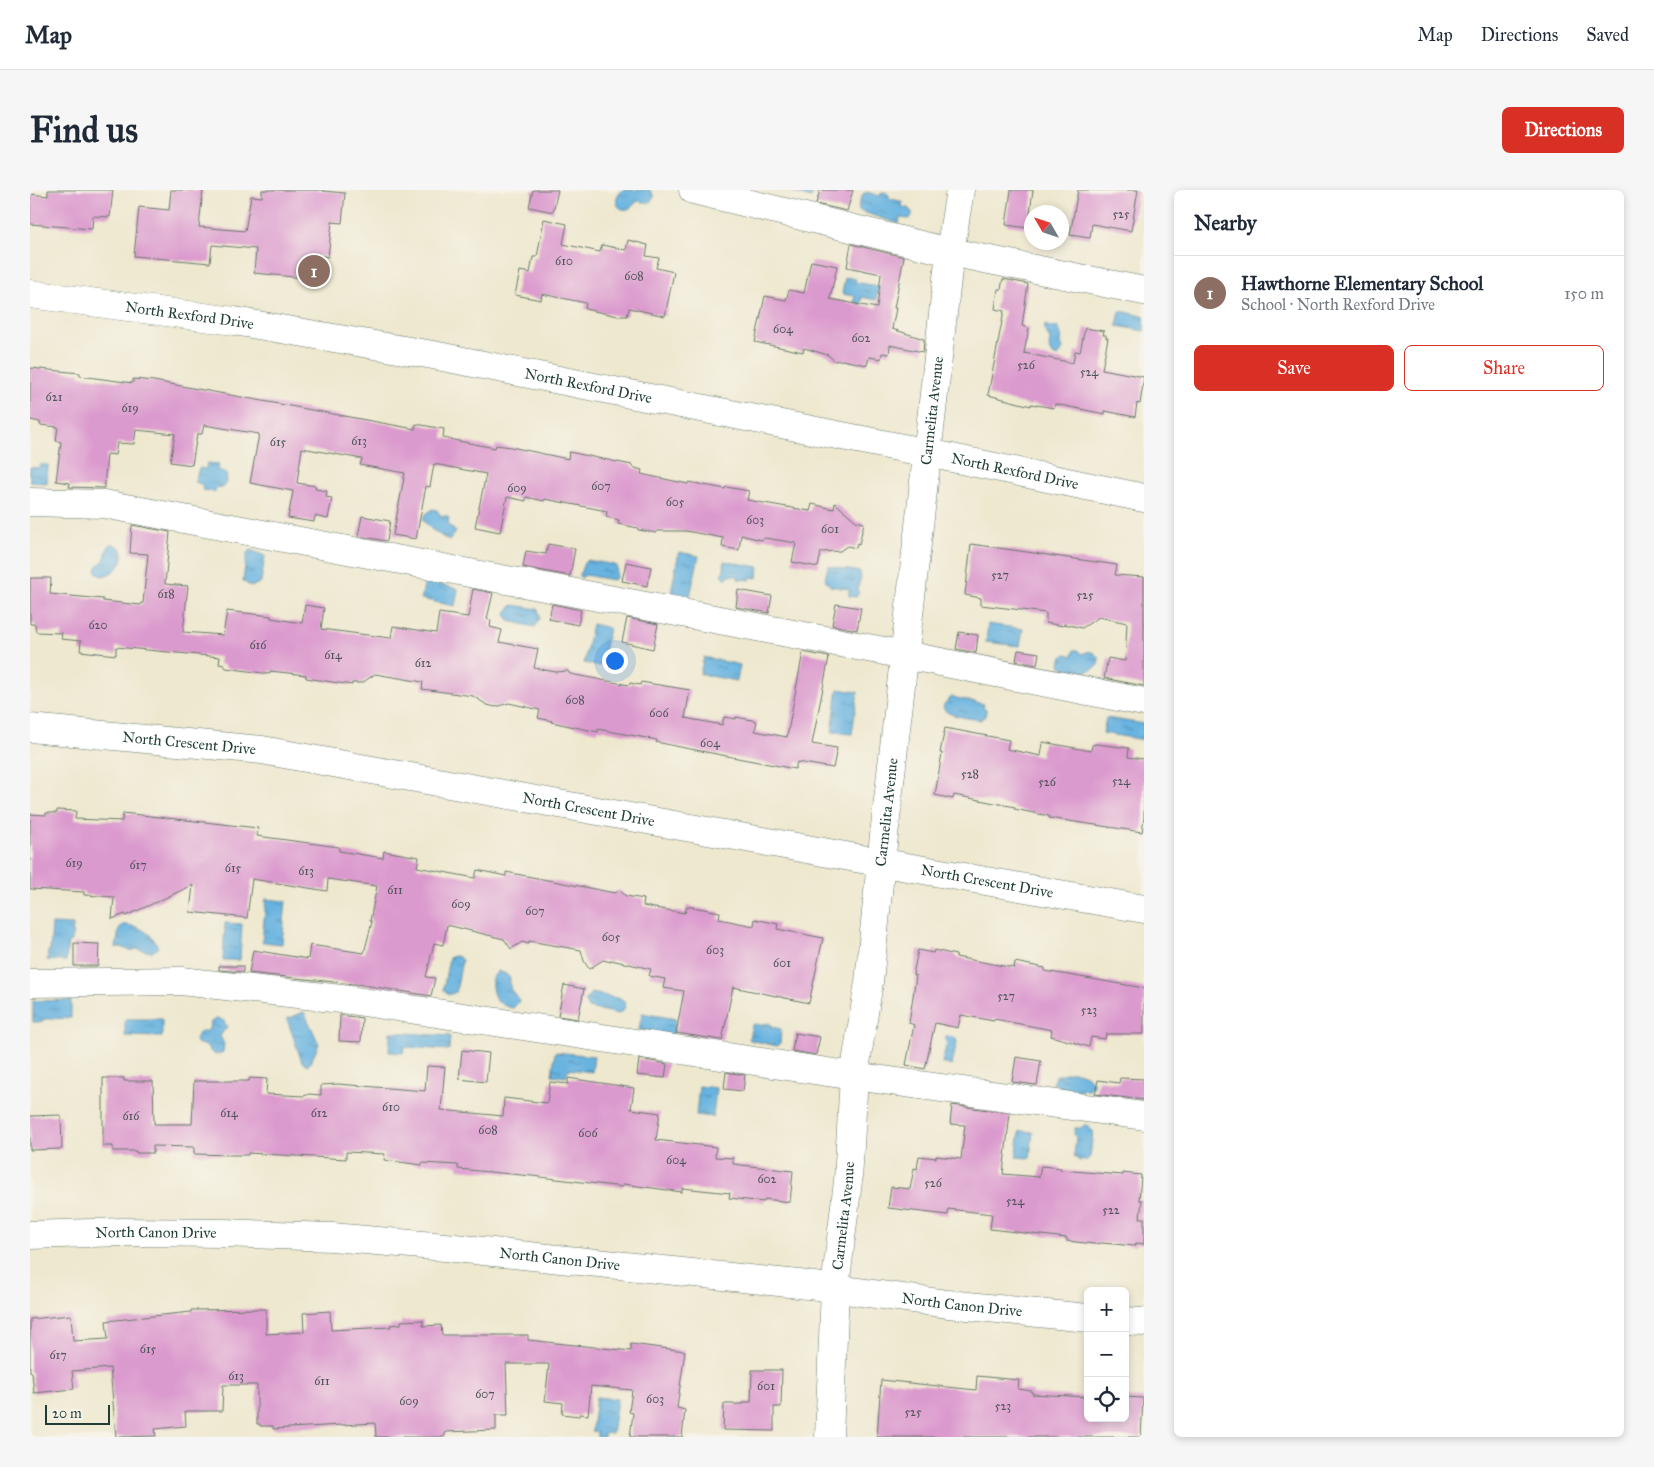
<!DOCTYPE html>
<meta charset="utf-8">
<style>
:root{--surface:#fff;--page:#f6f6f7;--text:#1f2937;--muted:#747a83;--line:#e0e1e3;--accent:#d93025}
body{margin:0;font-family:"IM FELL Great Primer",serif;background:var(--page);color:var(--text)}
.controls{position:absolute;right:15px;bottom:15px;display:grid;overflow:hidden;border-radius:8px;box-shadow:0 2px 8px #0003}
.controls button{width:45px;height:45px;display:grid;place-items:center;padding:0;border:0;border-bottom:1px solid var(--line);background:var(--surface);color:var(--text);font:25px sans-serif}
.compass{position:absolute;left:994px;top:15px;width:45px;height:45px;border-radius:50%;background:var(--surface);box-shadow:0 2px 8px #0003;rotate:309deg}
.scale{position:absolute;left:15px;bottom:12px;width:65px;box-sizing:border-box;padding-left:5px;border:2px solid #1f3d34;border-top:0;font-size:14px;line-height:18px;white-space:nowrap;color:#1f3d34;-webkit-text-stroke:4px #f7f3e8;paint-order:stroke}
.you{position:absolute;left:584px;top:470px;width:18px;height:18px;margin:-12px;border:4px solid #fff;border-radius:50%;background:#1a73e8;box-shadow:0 0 0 8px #1a73e833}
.badge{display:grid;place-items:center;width:32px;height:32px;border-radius:50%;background:var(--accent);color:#fff;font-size:16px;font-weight:700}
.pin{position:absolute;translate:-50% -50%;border:2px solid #fff;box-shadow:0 1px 5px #0006}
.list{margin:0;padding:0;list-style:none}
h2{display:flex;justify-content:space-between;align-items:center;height:65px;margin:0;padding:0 20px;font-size:21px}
h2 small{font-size:16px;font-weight:400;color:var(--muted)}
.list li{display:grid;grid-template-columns:32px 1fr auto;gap:15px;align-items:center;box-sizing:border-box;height:75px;padding:0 20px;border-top:1px solid var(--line)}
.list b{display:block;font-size:19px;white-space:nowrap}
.list p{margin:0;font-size:16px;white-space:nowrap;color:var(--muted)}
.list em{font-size:16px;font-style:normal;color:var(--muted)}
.actions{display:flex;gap:10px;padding:15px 20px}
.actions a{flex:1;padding:11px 0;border:1px solid var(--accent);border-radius:8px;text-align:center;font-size:18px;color:var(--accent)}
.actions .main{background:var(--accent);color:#fff}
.icon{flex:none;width:28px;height:28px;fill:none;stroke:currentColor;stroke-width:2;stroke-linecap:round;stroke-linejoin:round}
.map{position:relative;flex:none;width:1114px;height:1247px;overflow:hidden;border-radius:8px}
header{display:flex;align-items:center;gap:30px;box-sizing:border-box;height:70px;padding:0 25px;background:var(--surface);border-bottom:1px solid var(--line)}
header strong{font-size:24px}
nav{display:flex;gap:28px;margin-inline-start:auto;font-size:18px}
.intro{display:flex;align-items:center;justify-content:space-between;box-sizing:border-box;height:120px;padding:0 30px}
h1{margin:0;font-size:35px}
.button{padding:12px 22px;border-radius:8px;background:var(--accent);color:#fff;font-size:18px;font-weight:700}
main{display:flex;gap:30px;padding:0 30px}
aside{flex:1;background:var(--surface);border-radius:8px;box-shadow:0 2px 8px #0003}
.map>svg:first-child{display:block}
.water{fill:url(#water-ripples);stroke:#43788a}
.building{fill:#db9ace}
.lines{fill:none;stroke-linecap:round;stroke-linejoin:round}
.minor-casing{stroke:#67796a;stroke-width:29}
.minor{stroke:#fff;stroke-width:28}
.labels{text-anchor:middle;stroke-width:4;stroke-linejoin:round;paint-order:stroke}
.number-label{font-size:12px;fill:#4e545a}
.street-label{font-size:15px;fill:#1f3d34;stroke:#f7f3e8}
</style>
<header>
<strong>Map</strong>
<nav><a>Map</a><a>Directions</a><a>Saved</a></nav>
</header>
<div class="intro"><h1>Find us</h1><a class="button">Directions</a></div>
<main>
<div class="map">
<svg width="1114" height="1247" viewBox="0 0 1114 1247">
<defs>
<pattern id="water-ripples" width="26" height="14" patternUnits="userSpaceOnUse" patternTransform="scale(1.25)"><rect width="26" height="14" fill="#67b3e0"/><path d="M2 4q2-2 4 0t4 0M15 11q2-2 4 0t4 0" fill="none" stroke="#5493b6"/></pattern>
</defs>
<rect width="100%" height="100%" fill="#f7f3e8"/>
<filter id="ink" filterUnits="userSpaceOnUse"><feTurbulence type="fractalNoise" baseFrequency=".02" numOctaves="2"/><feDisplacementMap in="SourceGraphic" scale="10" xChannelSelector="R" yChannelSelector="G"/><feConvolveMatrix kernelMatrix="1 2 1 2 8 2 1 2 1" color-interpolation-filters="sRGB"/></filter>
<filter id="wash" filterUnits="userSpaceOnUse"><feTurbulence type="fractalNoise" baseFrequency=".0096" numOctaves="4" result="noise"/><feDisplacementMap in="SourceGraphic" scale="20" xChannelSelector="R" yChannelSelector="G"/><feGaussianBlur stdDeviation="1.12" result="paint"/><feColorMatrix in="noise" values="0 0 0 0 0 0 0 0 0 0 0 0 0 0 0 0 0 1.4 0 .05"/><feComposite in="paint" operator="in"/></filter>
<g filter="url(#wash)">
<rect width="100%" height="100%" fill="#eee8cf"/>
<g class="water">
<path d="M593,0H620L624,6L623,9L618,13L608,11C604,14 602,17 598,19C586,22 582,6 593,0Z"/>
<polygon points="762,0 784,0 781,8 762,2"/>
<polygon points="837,2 850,6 851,3 856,2 859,5 859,8 873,12 872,17 878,18 882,22 882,26 879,29 870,28 869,34 830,21 828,17 833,4"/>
<polygon points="815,87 826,89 825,92 851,97 850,104 847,103 846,110 832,107 831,114 824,112 825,106 812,104"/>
<polygon points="1090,121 1114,126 1114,141 1087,136"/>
<path d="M1015,135L1020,137H1027C1035,148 1029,150 1033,159L1028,167C1017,164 1019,158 1020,149L1014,140Z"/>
<path d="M177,273L189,274L188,281L195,282C198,287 197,294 193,298L186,297L185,302L172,300L173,295L165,292L169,278L176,279Z"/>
<polygon points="10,275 18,275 17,293 0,292 0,277 10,278"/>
<polygon points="402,319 407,320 411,326 417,326 419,328 418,334 426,342 419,351 401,339 393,330 394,326"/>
<path d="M82,353L92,359C97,372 84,385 71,386L66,382C67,372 72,375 75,368C77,362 76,358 82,353Z"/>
<polygon points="221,360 235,366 231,392 221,397 213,391 217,363"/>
<polygon points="649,362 669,366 660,406 641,402"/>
<polygon points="557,370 585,375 587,378 586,388 583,390 555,385 552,388 549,386 554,373"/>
<polygon points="694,371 729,377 727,388 721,387 720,390 708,389 708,386 699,385 697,388 694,388 691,384 694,380"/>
<polygon points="798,376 830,382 831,388 827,400 829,402 826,407 819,406 819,399 800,396 795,389"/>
<polygon points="395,391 428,399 425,416 391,409"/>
<polygon points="483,415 508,419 510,428 505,437 479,431 476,424 477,421"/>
<polygon points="562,434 579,438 571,476 554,473"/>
<polygon points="958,434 993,439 990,456 956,452"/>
<path d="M1044,460H1047L1052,464C1060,460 1063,461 1069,468L1068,476C1057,484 1041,486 1030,475L1031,468L1036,464L1043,466V463Z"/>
<polygon points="674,467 710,475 707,491 670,484"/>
<polygon points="808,499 828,502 822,544 802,542"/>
<path d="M922,507L954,514L953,518L956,520L955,527H952L951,530C940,528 895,525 922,507Z"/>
<polygon points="1076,528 1114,534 1114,550 1073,543"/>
<polygon points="236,709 256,711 252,754 232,752"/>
<polygon points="195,733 212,734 210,770 193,770"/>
<polygon points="22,734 43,735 42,752 38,752 36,771 17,770 18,761 20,761"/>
<path d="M92,735C106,734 124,743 128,758L122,762L106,759L101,761L91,757L86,758L89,739Z"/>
<polygon points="424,766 429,767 432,770 426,802 418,805 413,800 419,768"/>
<path d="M468,781L476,784L480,788C479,803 482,799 489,810L488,813L483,818C465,815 461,804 462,788Z"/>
<polygon points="561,803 592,809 595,814 594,819 589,824 558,818 555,811"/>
<polygon points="41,810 41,828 14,829 12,832 3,832 3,811"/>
<polygon points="274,822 289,854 281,872 278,875 272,872 257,829"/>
<polygon points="612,823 646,829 643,846 609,840"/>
<path d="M188,828L194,831L197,837L190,846L194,854L193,862C185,868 181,863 177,856L166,853L165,849L171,841H178L181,832Z"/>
<polygon points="95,829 132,829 132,847 95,846"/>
<polygon points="736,833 741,834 742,837 751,839 750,853 747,856 720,850 719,848 722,835 724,834 732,835"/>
<polygon points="360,842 420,846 419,860 374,857 373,863 359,862"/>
<polygon points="916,846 924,847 927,851 922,876 912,873 917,852 915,851"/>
<polygon points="525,862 564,866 562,882 538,879 536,887 522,885"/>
<path d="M1039,882C1049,881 1056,884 1063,891V895L1058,899L1049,900L1048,904L1036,903L1035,899L1023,893L1025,886Z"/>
<polygon points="669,896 686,898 683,927 666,925"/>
<polygon points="1054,935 1057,935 1063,941 1060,967 1057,970 1049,971 1044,965 1046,947 1044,944 1045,938 1051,938"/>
<polygon points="990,941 1003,942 1000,968 986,967"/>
<polygon points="566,1207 587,1209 582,1244 575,1243 574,1247 567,1247 567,1242 562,1241"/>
</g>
<g id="blocks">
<g class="building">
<polygon points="18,0 83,0 80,27 63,26 62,39 0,34 0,4 18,6"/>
<polygon points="141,0 173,0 169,37 215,41 221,6 232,7 232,0 294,0 293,1 315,3 312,33 302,32 298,67 287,65 284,89 224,83 226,59 182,55 180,73 104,66 109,17 139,20"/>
<polygon points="503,0 528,0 523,22 499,17"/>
<polygon points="790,0 823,0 817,21 786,14"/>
<polygon points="981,0 1003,0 998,38 976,35"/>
<polygon points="1048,0 1108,0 1101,41 1062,34 1060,48 1040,45"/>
<polygon points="514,29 537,34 533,54 570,62 572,55 596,60 598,50 618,55 616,66 629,68 626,78 644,82 635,126 599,118 597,126 588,126 555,119 556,113 512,104 511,110 485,105 490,81 500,83 503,67 507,67"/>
<polygon points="821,54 874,67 864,118 866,118 862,139 894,149 893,162 860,155 859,164 852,163 851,169 839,167 837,175 812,170 805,171 798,165 774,158 773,162 725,152 735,106 756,110 759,100 774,103 781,71 807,76 800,109 847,118 851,84 817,77"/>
<polygon points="973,89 998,94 992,136 999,138 994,163 1043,173 1045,161 1050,162 1055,138 1074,141 1073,145 1076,145 1076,148 1078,148 1072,179 1114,187 1110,214 1107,213 1105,227 1075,221 1075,224 1025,214 1024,218 1001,214 1001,216 958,205 974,121 965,119 968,99 971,99"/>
<polygon points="0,178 50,183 50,186 103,193 103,189 124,191 385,239 386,234 414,239 413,248 465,258 466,255 481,257 538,269 539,262 602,275 602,277 612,280 611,284 658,294 659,292 695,299 696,297 719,301 717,310 780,321 782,314 804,319 805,313 826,331 834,333 829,354 827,353 826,358 817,356 810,361 791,362 788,377 762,372 766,353 735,348 731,350 711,345 709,360 692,357 693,348 656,341 627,341 626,343 608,340 608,338 588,334 589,330 576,327 577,321 515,309 514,311 496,307 496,311 477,307 470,342 445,337 456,284 404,274 400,297 396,296 386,349 363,345 375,283 330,275 332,269 272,258 267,293 286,296 285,299 297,301 296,307 302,308 298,329 285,326 284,332 258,328 263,301 220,293 229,244 174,235 172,244 167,244 162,275 140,272 145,244 106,240 104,254 87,253 85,265 77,264 74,298 39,297 40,293 26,291 31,252 26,251 28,237 10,235 10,232 0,230"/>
<polygon points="332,326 360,331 357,351 328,346"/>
<polygon points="102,335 140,342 135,394 158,396 153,442 193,445 197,421 241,426 241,428 272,433 275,415 294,418 291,439 361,448 363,436 406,443 409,423 438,427 443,399 463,403 457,429 461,430 460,437 472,440 469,452 508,459 504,478 526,482 538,481 540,484 599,495 600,493 610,495 611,492 660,500 655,528 692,535 694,527 706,529 706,527 727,531 725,541 757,547 773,462 799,467 782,554 807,558 803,578 767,572 765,579 655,558 626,552 627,550 568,539 568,542 521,532 522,531 508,528 510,520 479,513 466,517 457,515 443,506 392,499 393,492 345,484 332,493 322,493 322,495 276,488 276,485 240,481 240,484 196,478 194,475 189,474 190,467 86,457 86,465 50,461 51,451 31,449 32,443 6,442 5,434 0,434 0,388 21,388 20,404 73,409 73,411 111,415 111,413 113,413 118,364 100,363"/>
<polygon points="518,354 545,359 540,386 493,377 496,361 516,364"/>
<polygon points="941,354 1087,375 1085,385 1114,387 1114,496 1074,488 1078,468 1095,471 1097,433 1069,427 1052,438 1034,434 1034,436 1016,433 1016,423 951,415 951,408 935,405"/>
<polygon points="596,372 621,377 617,396 592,391"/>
<polygon points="708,400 742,406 739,423 706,417"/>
<polygon points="522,414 551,420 548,435 519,429"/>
<polygon points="806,414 831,418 827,440 802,435"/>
<polygon points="597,428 628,434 623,459 592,452"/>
<polygon points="929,442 948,445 946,463 926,459"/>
<polygon points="988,460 1009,463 1007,475 986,471"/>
<polygon points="915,538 979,550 977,559 1011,566 1013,552 1061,561 1062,555 1066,554 1099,558 1098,567 1114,569 1114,627 1112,642 1019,628 1019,626 984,619 985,617 924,605 923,609 905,605 912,563 910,563"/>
<polygon points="27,620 46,621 45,629 92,631 93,623 228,638 227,646 309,657 309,661 353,668 354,661 377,665 389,667 387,677 445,688 447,680 476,686 476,682 585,703 589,700 596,706 614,709 613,716 655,723 657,716 690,722 689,729 724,736 725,729 748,734 747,739 793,748 779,813 703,797 692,850 646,843 654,801 633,798 635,789 619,786 621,779 581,770 581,772 573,770 559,779 554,771 551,760 499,751 499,754 492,752 481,759 474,749 417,735 413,755 404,753 396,787 405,788 401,806 333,795 219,783 223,760 278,769 280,755 334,763 342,732 340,731 347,696 298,689 297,701 222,689 217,728 160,722 163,695 96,726 95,724 82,729 84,707 54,705 54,702 0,699 0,624 16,625 16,623 27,623"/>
<polygon points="44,753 69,754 68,776 44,776"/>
<polygon points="888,760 903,763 904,760 926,765 926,767 984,778 985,772 1015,778 1015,781 1114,798 1114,844 1076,844 1075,849 1061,847 1059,857 1021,846 1022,840 964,829 964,831 931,825 928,838 905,833 895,879 876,875 884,835 879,833 886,786 883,785"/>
<polygon points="189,776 213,776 213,782 189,780"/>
<polygon points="534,795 554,799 548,829 528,826"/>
<polygon points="310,825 332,828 331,852 309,851"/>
<polygon points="765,843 790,847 786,865 762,861"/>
<polygon points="432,860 459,863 456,892 429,889"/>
<polygon points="986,867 1011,871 1007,895 982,892"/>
<polygon points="609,869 637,874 635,888 607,885"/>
<polygon points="397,876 415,877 411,920 473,926 474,908 517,913 520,892 538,894 538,888 604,898 601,919 630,923 626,950 686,957 685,967 703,968 703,974 763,981 760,1012 735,1009 734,1012 699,1008 700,1003 652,998 652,1002 593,994 593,997 502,986 428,979 428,975 392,973 392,975 354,970 355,964 316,962 316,969 218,963 218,965 201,965 164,964 164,957 123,956 123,963 106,963 106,961 83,961 83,956 73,956 73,888 94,888 94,891 123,891 124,934 162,934 164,891 219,891 220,888 237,889 236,904 274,906 279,904 291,905 291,895 308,894 395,901"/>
<polygon points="696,882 715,885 713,901 694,899"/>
<polygon points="1090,888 1114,889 1114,910 1065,904 1068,890 1089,893"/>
<polygon points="922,915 980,923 973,984 1009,987 1011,976 1031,978 1030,980 1093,985 1093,983 1111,985 1109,1010 1112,1010 1110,1028 1114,1028 1114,1054 1106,1053 1105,1056 1072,1053 1064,1054 1037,1051 1037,1048 960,1039 962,1024 918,1019 918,1025 858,1018 861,997 880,999 884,978 887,979 889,966 906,968 906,966 931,969 935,935 920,934"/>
<polygon points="31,925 32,959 0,960 0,926"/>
<polygon points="236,1119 236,1144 274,1142 273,1123 300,1121 301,1140 361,1137 360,1135 371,1134 371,1131 393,1130 393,1136 411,1135 412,1145 498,1145 498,1150 601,1161 601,1154 655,1161 647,1218 655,1220 652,1247 600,1247 603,1223 599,1222 602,1200 561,1196 558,1225 550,1224 549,1226 532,1224 533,1213 515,1211 519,1174 476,1174 478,1225 466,1225 466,1240 416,1242 414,1247 346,1247 345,1233 243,1239 243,1236 230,1236 230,1234 227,1234 227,1195 193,1195 192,1221 155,1221 156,1236 125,1239 126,1246 86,1247 80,1178 42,1181 44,1199 4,1203 2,1182 0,1182 0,1129 41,1125 43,1151 78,1149 76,1131 161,1122 161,1120"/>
<polygon points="722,1180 752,1180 751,1217 744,1217 744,1241 693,1240 694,1214 714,1214 714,1212 721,1212"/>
<polygon points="947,1186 989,1190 988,1199 1002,1201 1002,1204 1058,1207 1058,1228 1095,1228 1095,1207 1113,1208 1111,1247 847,1247 851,1190 946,1200"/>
</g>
</g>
</g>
<g filter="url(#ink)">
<use href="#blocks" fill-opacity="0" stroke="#67796a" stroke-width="1"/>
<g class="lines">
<defs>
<g id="minor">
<polyline points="663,0 920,62 1114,101"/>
<path id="s1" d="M0,104L204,131L403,165L898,263L1114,308"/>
<polyline points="0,312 74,314 875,465 1114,512"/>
<path id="s2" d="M0,538L232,560L826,668L1114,719"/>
<polyline points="0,793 151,791 320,810 824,886 1114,926"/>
<path id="s3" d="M0,1045L92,1042L194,1043L302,1047L415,1057L778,1095L918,1114L1058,1128"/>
<polyline points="1095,1131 1114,1132"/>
<path id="s4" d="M799,1247L805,1098L818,991L824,886L839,792L851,672L920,62L930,0"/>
</g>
</defs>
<use href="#minor" class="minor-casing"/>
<use href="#minor" class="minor"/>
</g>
</g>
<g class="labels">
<g class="number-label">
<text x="1091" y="28">525</text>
<text x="534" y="75">610</text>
<text x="604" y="90">608</text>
<text x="753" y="143">604</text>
<text x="831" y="152">602</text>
<text x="996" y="179">526</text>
<text x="1059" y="186">524</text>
<text x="24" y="211">621</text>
<text x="100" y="222">619</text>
<text x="329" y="255">613</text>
<text x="248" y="256">615</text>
<text x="571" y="300">607</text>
<text x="487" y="302">609</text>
<text x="645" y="316">605</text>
<text x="725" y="334">603</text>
<text x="800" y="343">601</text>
<text x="970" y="389">527</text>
<text x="136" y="408">618</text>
<text x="1055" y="409">525</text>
<text x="68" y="439">620</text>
<text x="228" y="459">616</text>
<text x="303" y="469">614</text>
<text x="393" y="477">612</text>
<text x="545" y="514">608</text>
<text x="629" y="527">606</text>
<text x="680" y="557">604</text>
<text x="940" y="588">528</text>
<text x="1091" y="595">524</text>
<text x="1017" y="596">526</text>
<text x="44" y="677">619</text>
<text x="108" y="679">617</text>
<text x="203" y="682">615</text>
<text x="276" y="685">613</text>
<text x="365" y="704">611</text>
<text x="431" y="718">609</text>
<text x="505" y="725">607</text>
<text x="581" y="751">605</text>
<text x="685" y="764">603</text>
<text x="752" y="777">601</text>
<text x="976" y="810">527</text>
<text x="1059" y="824">523</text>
<text x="361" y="921">610</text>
<text x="199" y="927">614</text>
<text x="289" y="927">612</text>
<text x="101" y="930">616</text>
<text x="458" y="944">608</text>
<text x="558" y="947">606</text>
<text x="646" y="974">604</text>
<text x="737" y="993">602</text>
<text x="903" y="997">526</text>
<text x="985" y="1015">524</text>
<text x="1081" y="1024">522</text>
<text x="118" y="1163">615</text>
<text x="28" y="1169">617</text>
<text x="206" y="1190">613</text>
<text x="292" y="1195">611</text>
<text x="736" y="1200">601</text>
<text x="455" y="1208">607</text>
<text x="625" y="1213">603</text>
<text x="379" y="1215">609</text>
<text x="973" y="1220">523</text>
<text x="883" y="1226">525</text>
</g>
<g class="street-label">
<text dy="5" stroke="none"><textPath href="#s1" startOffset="161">North Rexford Drive</textPath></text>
<text dy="5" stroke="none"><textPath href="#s1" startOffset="566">North Rexford Drive</textPath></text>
<text dy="5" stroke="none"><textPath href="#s4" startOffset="1032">Carmelita Avenue</textPath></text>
<text dy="5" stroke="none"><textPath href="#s1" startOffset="1001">North Rexford Drive</textPath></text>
<text dy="5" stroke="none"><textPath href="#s2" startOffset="160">North Crescent Drive</textPath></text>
<text dy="5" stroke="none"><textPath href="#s2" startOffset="565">North Crescent Drive</textPath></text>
<text dy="5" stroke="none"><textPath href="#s4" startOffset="628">Carmelita Avenue</textPath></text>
<text dy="5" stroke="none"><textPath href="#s2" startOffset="970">North Crescent Drive</textPath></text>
<text dy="5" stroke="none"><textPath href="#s4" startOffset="222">Carmelita Avenue</textPath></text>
<text dy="5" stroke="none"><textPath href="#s3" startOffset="126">North Canon Drive</textPath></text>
<text dy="5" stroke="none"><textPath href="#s3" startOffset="531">North Canon Drive</textPath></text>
<text dy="5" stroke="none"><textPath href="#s3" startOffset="936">North Canon Drive</textPath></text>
</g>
</g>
</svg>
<div class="controls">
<button>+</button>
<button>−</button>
<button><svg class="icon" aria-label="locate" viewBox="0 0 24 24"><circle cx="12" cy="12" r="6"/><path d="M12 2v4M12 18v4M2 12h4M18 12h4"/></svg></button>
</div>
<svg class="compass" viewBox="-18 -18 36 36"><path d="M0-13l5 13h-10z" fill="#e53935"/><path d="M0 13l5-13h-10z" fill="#747a83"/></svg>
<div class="scale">20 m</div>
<div class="you"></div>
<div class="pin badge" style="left:284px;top:81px;background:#8d6e63">1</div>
</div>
<aside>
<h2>Nearby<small></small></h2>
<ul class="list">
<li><span class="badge" style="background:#8d6e63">1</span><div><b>Hawthorne Elementary School</b><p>School · North Rexford Drive</p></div><em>150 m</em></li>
</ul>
<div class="actions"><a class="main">Save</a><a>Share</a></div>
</aside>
</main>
